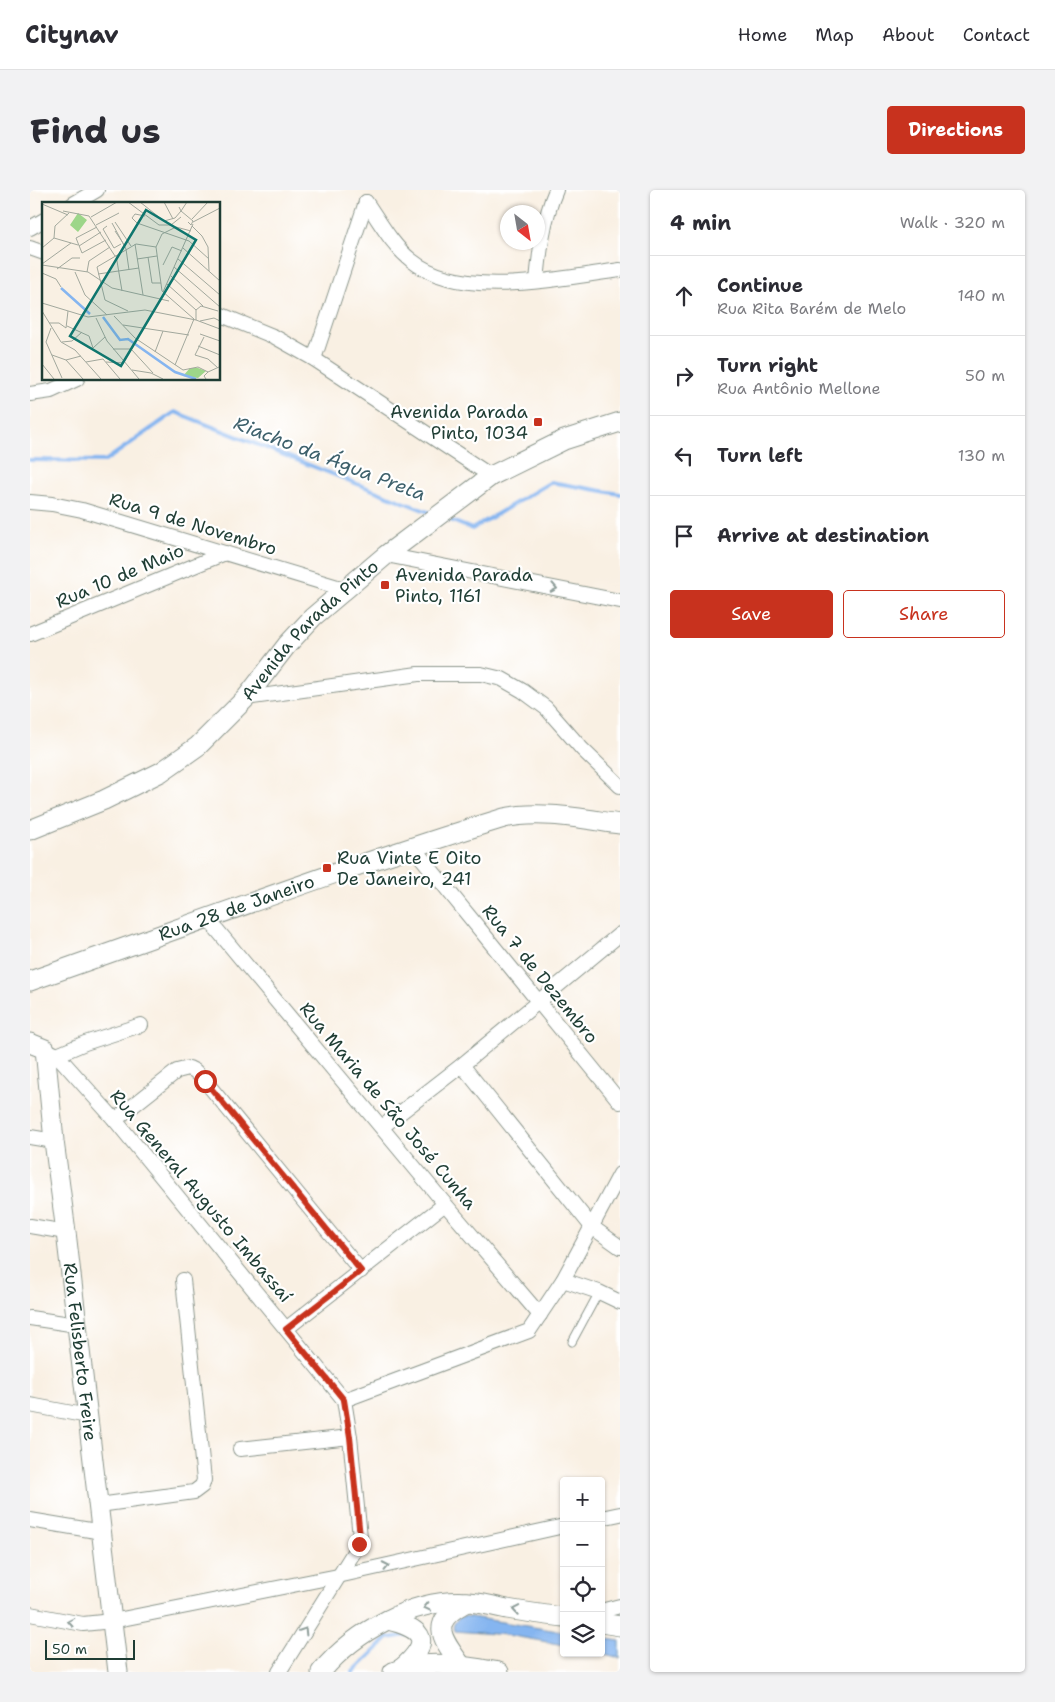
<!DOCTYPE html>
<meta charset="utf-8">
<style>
:root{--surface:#fff;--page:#f2f2f3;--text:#2b2b33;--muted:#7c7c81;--line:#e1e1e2;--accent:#c8321e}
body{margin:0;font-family:"Shantell Sans",sans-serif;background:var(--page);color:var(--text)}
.controls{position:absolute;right:15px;bottom:15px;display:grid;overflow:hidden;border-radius:5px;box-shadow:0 1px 4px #0004}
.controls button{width:45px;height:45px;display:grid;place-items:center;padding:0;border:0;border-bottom:1px solid var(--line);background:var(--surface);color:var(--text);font:25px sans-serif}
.compass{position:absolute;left:470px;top:15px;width:45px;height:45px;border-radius:50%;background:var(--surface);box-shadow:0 1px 4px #0004;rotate:149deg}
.scale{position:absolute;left:15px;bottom:12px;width:90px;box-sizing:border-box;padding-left:5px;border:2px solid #1f3d34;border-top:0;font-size:14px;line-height:18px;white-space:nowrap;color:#1f3d34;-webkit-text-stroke:4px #fff;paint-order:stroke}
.stop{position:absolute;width:15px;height:15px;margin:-11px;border:4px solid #c8321e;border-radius:50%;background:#fff}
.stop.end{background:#c8321e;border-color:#fff;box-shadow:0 1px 5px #0008}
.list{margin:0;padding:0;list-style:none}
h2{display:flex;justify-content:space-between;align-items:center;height:65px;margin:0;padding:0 20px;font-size:21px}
h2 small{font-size:16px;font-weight:400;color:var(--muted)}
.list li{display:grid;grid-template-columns:32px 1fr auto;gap:15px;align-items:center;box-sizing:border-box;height:80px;padding:0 20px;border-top:1px solid var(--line)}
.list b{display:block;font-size:19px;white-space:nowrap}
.list p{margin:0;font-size:16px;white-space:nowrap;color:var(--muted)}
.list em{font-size:16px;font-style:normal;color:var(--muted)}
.actions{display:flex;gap:10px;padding:15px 20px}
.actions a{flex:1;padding:11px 0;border:1px solid var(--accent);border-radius:5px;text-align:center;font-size:18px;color:var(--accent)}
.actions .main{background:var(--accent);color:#fff}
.icon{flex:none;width:28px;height:28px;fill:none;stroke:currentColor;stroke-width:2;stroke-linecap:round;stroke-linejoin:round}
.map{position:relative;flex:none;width:590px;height:1482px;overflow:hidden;border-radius:5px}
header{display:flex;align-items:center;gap:30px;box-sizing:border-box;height:70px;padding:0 25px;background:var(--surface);border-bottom:1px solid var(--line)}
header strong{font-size:24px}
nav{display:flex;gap:28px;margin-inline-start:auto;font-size:18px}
.intro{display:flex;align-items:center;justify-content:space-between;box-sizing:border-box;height:120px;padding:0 30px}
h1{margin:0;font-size:35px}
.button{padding:12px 22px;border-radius:5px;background:var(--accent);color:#fff;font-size:18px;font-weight:700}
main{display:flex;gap:30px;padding:0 30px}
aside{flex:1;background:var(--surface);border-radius:5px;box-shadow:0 1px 4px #0004}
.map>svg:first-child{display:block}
.water{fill:#85b5f0;stroke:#527992}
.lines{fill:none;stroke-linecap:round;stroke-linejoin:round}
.stream{stroke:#85b5f0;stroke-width:4}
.lane-casing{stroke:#8c968c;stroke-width:9}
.street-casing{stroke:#8c968c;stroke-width:16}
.secondary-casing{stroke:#8c968c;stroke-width:21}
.lane{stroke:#fff;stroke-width:7}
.street{stroke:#fff;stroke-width:14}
.secondary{stroke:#fff;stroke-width:19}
.oneway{stroke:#8f9e9a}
.route{stroke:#c8321e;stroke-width:6}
.poi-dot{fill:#c8321e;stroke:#fff;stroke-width:2}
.labels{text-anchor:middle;stroke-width:4.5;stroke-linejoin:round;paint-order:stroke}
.poi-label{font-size:18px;fill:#1f3d34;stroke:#fff;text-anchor:start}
.street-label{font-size:18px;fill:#1f3d34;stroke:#fff}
.water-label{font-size:19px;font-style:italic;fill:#3e616c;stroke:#fff}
.inset-river{fill:none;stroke:#85b5f0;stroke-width:2.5}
.inset-road{fill:none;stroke:#a2a89d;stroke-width:1}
.view{fill:#0f766e;fill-opacity:0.15;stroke:#0f766e;stroke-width:2.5}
.inset-edge{fill:none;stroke:#1f3d34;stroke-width:2.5}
</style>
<header>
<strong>Citynav</strong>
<nav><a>Home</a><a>Map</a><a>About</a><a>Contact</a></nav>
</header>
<div class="intro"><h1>Find us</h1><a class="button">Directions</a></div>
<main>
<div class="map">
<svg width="590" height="1482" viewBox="0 0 590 1482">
<rect width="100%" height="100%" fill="#fff"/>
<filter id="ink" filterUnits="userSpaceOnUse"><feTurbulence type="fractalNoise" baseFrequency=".02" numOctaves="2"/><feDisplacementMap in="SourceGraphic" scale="10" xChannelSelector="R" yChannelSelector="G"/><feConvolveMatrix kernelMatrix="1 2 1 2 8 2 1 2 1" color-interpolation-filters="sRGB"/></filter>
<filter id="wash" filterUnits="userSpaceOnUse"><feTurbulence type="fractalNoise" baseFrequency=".0096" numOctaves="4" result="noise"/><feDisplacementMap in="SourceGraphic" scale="20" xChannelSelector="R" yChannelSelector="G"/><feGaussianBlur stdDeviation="1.12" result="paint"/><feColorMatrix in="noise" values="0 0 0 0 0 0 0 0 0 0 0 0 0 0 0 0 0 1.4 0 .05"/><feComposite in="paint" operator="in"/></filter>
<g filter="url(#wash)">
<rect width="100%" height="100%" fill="#f9f0e3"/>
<g class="water">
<path d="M435,1426L534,1442V1455L477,1445L425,1441L423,1436C425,1430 429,1427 435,1426Z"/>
<polygon points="571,1448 590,1451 590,1468 571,1463"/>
</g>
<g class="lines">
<g class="stream">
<polyline points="0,270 75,271 145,222 401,323"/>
<polyline points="415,328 442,339 521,292 590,304"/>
<polyline points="323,1482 358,1448 377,1445"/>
</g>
</g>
</g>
<g filter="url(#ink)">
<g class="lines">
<defs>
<polyline id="lane" points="542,1152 569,1102"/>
<g id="street">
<path d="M336,12C350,32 362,55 381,70C431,111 530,88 590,80"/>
<polyline points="43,14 67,0"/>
<polyline points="0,38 14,30"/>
<polyline points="0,58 14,63"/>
<path d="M507,91C510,60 513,30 526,0"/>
<polyline points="189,124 245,147 284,169 461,286"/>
<polyline points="284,169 336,12"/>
<polyline points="0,204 21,201 47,189"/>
<polyline points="0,312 22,314 52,320 314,399"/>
<polyline points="356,365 590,411"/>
<polyline points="0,444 195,363"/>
<polyline points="216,508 388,484 451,484 472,489 493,501 516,518 552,559 590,596"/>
<polyline points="382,656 590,912"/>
<polyline points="178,729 415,1014 510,1125"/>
<polyline points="15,859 27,865 85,930 314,1210 320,1247 330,1347 329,1354 249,1482"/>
<polyline points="27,865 55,853 111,835"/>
<polyline points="432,875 562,1037 590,1057"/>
<polyline points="85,930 147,881 159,878 165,881 175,891 331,1081"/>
<polyline points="352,937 432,875 590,744"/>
<polyline points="0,947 24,951"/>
<polyline points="0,1036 36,1042"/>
<polyline points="533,1090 569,1102 590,1112"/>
<polyline points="0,1128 47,1135"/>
<polyline points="256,1139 415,1014"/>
<polyline points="314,1210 499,1141 533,1090 590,984"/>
<polyline points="0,1215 58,1226"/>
<polyline points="210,1259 320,1247"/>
<polyline points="69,1315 164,1302 172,1296 174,1290 153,1090"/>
<polyline points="571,1328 590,1324"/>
<polyline points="0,1330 72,1342"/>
<polyline points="571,1421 590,1416"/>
<polyline points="0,1424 53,1434 82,1431 308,1386 534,1336"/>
</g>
<g id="secondary">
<path id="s1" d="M0,640L74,610L131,582L168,556L216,508L257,455L283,427L356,365L461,286L534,250L590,232"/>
<path id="s2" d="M0,791C158,736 314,677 474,628C511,620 553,629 590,634"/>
<path id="s3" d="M0,853L15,859L24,951L36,1042L88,1482"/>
<path d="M358,1430C395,1439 402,1452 372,1478"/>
<polyline points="571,1433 590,1436"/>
<path d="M431,1475C411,1447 398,1432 437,1412"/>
<path d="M291,1482C324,1442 385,1407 439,1412C452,1413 464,1416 477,1419C496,1422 515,1425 534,1427"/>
<path d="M363,1482C396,1468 436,1476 469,1482"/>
</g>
</defs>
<use href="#lane" class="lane-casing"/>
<use href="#street" class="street-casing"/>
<use href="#secondary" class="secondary-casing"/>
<use href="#lane" class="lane"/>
<use href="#street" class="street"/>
<use href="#secondary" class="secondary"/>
</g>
<defs><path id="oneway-chevron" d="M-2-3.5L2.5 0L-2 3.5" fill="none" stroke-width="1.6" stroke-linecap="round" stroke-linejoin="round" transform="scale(1.25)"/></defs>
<g class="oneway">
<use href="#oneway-chevron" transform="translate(524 398) rotate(11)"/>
<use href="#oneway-chevron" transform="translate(356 1376) rotate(-12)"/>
<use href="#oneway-chevron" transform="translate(397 1417) rotate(167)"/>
<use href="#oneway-chevron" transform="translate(486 1420) rotate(-170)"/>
<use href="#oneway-chevron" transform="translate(41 1432) rotate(-169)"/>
<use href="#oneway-chevron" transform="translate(274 1441) rotate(-58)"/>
</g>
</g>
<g class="lines" filter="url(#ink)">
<polyline class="route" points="175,891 331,1081 256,1139 314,1210 320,1247 330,1347 329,1354"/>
</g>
<g class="poi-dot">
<rect x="503" y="227" width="10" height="10" rx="2.5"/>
<rect x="350" y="390" width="10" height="10" rx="2.5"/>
<rect x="292" y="673" width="10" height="10" rx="2.5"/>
</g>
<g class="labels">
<g class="poi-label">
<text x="498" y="228" text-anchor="end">Avenida Parada<tspan x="498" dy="21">Pinto, 1034</tspan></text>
<text x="365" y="391">Avenida Parada<tspan x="365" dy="21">Pinto, 1161</tspan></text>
<text x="307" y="674">Rua Vinte E Oito<tspan x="307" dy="21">De Janeiro, 241</tspan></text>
</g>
<g class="street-label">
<text transform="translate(163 334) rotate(17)" y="6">Rua 9 de Novembro</text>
<text transform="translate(90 386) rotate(-23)" y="6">Rua 10 de Maio</text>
<text dy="6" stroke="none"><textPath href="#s1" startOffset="350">Avenida Parada Pinto</textPath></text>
<text dy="6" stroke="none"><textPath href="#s2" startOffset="219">Rua 28 de Janeiro</textPath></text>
<text transform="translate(510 784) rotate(51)" y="6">Rua 7 de Dezembro</text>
<text transform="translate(358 916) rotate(50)" y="6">Rua Maria de São José Cunha</text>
<text transform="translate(171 1006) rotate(50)" y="6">Rua General Augusto Imbassaí</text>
<text dy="6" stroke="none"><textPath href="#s3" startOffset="321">Rua Felisberto Freire</textPath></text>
</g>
<g class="water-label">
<text transform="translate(300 268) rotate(21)" y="7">Riacho da Água Preta</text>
</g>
</g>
<g transform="translate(12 12)">
<rect width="178" height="178" fill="#f9f0e3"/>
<path d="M36,11L45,18L36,30L28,23ZM148,166H156L164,169L156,176L141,174Z" fill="#9dd689"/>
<path class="inset-river" d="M19,86L48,112M61,115L78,138L86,137L133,170L154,177"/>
<path class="inset-road" d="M86,0L117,23H129L139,15M98,0L122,19L133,16L139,9L151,19L149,23L146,20M122,0L131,17M0,2L26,13M137,5L139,9L145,0M21,9L47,14L73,54M103,14L93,12L90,16L95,21L147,39L167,57M49,15L75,0M150,17L166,0M73,20L89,44M151,20L178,6M70,21L84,47L87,68M54,23L77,11M13,24L27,11M65,24L61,27L72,46L79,42M150,24L160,34L166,45L167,69M55,25L34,36L40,51L64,38M73,29L83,44M12,36L36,43M93,42L101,93M37,44L59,30M0,46L12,36L13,24M141,46L178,79M74,53L80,89M106,55L110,81H119M95,57L115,54M136,57L178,93M0,62L29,41M0,63L46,70L70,86L127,99M121,63L130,45L140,49M132,65L178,105M15,67L30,56H38M33,70L43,93L65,113M45,70L47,59L68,45M0,71L14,77L19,85M56,72L97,66M129,74L161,104M125,82L154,108M121,90L151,22M0,101L46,115L103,108L154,118L178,127M0,109L19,140L33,148L59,177M86,109L63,98L55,65L94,42L114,45M72,114L93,136L141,168L156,165L166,170M54,116L65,139L97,177M154,118V108L159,104L176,109M158,119L172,116L178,119M7,121H17L24,126L26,109M81,123L147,133M25,124L47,134L51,146M9,126L4,140L20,176M158,132L178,139M162,135L153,153L166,157L176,166M20,140L30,139L40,130M156,144L178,153M51,146L63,135M71,147H89L111,171M113,150L121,129M10,153L24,158L41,177M24,158L39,154M44,160L61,157L78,177M64,160L82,161M0,162L12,177M133,163L152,117L120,89L114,45L120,32L134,25L149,29M90,168L109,171L121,177M164,177L162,174L166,170L177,165"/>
<path class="view" d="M104,8L154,38L79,164L28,134Z"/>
<rect width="178" height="178" class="inset-edge"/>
</g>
</svg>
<div class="controls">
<button>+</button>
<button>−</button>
<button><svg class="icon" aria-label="locate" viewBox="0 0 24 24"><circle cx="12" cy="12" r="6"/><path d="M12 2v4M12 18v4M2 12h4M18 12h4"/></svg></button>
<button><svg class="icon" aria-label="layers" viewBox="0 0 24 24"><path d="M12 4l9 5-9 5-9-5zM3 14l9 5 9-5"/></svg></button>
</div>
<svg class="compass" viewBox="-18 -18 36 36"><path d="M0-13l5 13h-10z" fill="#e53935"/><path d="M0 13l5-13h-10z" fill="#7c7c81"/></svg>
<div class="scale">50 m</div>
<div class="stop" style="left:175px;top:891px"></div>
<div class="stop end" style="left:329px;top:1354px"></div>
</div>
<aside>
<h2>4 min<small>Walk · 320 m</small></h2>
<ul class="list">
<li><svg class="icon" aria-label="ahead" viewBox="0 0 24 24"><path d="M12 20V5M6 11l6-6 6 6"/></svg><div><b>Continue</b><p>Rua Rita Barém de Melo</p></div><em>140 m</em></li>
<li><svg class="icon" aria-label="right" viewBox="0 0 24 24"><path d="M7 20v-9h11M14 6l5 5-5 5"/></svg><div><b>Turn right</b><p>Rua Antônio Mellone</p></div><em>50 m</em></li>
<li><svg class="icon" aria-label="left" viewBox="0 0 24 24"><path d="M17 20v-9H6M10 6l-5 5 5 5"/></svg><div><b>Turn left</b></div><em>130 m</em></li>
<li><svg class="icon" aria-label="arrive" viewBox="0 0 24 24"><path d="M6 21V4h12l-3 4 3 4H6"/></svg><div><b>Arrive at destination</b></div></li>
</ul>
<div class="actions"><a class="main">Save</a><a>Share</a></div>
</aside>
</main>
